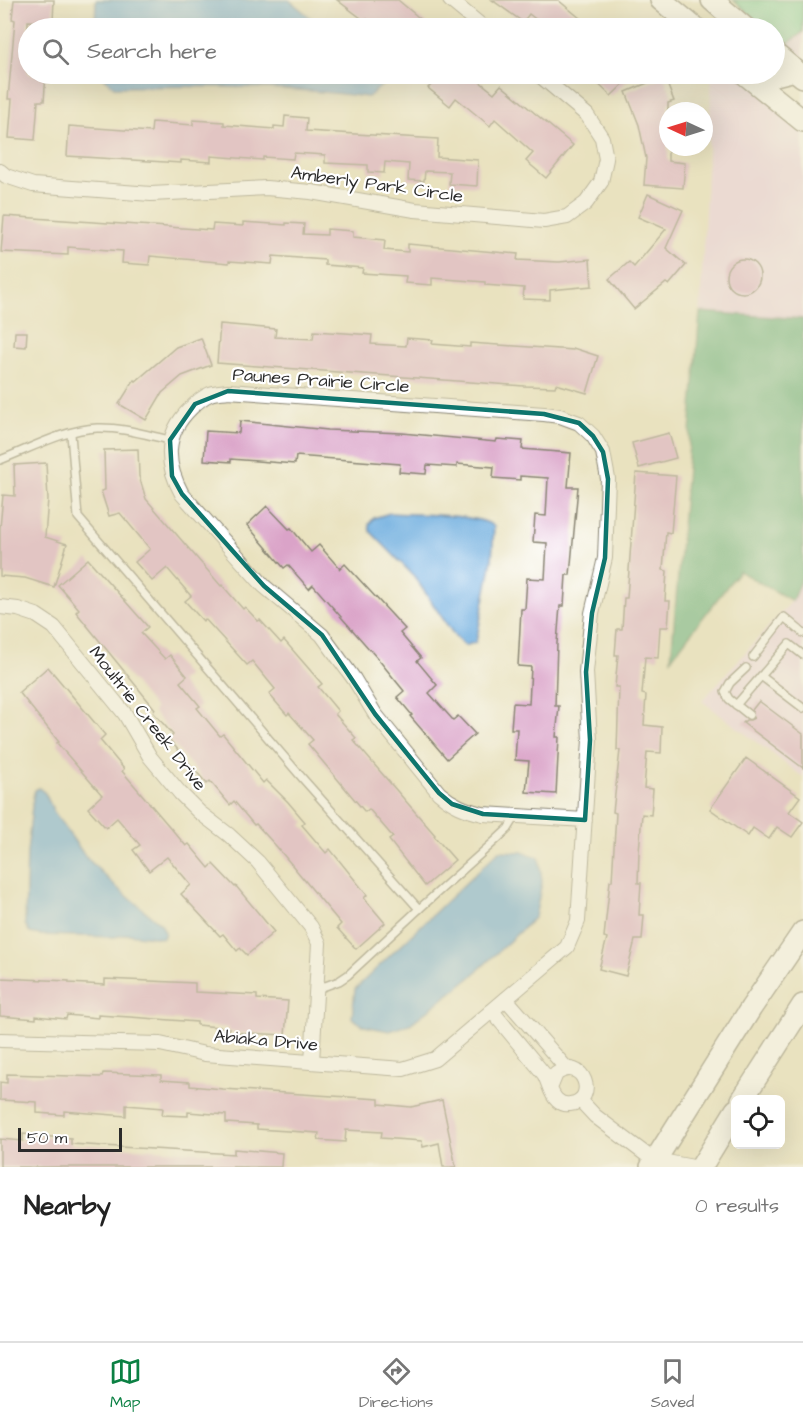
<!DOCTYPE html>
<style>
:root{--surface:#fff;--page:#f2f2f2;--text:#222;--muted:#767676;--line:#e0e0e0;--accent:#0b8043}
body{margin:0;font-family:"Architects Daughter",sans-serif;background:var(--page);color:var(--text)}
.controls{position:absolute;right:18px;bottom:18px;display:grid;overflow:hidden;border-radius:9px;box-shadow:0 6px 24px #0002}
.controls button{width:54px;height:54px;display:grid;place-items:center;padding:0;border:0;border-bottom:2px solid var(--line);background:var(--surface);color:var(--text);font:30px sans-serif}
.compass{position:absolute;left:659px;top:102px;width:54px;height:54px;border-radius:50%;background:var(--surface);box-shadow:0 6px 24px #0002;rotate:274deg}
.scale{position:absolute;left:18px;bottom:15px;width:104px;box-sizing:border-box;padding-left:6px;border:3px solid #2b2b2b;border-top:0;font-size:16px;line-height:21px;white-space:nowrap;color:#2b2b2b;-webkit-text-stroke:4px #fff;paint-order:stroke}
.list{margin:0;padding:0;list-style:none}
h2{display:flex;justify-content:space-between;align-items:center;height:78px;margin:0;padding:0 24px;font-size:26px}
h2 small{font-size:20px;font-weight:400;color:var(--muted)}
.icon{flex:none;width:33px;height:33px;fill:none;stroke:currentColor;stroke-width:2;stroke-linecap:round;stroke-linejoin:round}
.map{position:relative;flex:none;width:803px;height:1167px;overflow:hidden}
.search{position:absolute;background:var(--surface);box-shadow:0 6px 24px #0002;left:18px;right:18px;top:18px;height:66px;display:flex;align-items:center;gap:15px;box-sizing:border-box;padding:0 21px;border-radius:33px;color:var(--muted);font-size:22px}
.sheet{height:174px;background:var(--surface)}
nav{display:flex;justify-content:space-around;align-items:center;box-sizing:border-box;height:84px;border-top:2px solid var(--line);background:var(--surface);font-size:16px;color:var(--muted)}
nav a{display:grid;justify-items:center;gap:3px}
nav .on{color:var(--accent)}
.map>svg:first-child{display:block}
.built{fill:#edd1e9}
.green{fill:#70ca91;stroke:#4e7a5e;stroke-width:1.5}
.forest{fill:#5cae7b;stroke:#446c53;stroke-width:1.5}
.water{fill:#69aadd;stroke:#4a6a84;stroke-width:1.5}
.building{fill:#daa3c8}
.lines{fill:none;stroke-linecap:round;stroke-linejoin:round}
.lane-casing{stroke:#8a8675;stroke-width:10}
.street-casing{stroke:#8a8675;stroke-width:16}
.primary-casing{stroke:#8a8675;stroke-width:24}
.lane{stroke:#fff;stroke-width:7}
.street{stroke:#fff;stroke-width:14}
.primary{stroke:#fff;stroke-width:21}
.marked{fill:none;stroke:#0f766e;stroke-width:4.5;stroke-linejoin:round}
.labels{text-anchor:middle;stroke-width:4.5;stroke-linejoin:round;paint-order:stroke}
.street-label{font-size:18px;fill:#2b2b2b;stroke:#fff}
</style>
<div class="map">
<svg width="803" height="1167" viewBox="0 0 803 1167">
<rect width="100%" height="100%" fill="#fff"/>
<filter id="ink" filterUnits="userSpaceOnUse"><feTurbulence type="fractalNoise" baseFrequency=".0167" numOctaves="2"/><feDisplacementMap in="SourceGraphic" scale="12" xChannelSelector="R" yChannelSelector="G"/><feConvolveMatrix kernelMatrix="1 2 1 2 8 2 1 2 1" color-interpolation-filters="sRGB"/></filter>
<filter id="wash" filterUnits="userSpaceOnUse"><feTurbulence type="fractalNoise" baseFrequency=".008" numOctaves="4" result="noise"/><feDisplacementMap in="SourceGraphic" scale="24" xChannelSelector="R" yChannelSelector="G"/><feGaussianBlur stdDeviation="1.35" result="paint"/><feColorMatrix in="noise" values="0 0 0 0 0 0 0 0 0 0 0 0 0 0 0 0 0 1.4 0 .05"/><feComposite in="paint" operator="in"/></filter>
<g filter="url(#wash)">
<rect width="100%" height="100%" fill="#e9e2bf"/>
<g class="built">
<polygon points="803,32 803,87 775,64 774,37 785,46"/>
<polygon points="712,74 763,74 803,107 803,319 700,312"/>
<polygon points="803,574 803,777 702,701 792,601"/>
</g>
<polygon class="green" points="733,0 803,0 803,32 785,46 775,37 774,28 765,28"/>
<polygon class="forest" points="700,312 803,319 803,574 792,601 739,571 671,659"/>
<g class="water">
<polygon points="96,0 289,0 323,28 95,28"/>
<path d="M100,74H376L385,83L368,97C283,85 199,86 114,87Z"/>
<path d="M390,513C414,515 477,513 494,526L492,560L476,642L465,646L454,635L414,576L370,531L369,524L374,518Z"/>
<polygon points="39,788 45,793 54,812 85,856 115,886 161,924 165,932 163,938 128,934 115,937 40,935 30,933 25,924 27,853 33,797 35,790"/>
<polygon points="499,851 522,852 539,857 542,882 535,917 470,978 410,1024 390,1031 364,1026 352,1018 355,989"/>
</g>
<g id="blocks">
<g class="building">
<polygon points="14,0 54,0 53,22 28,21 28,74 46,74 44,101 38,101 35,140 9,138 12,99 8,99 15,20 12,19"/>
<polygon points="337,0 398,0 431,28 378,28 367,19 365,21"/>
<polygon points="492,0 558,0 592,28 547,28 529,14 523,22"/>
<polygon points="415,74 470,74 494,93 501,85 573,145 546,178 526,161 533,153 495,119 490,126 456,98 450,106 428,88 431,85"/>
<polygon points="588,74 634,74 611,96"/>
<polygon points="664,76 674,101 668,103 668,161 685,163 683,188 644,185 646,158 639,125 626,92"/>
<polygon points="285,116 307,118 306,131 438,139 437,157 478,160 477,186 449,184 450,172 425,171 424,181 408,180 409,164 385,162 384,173 368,172 368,165 325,163 325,155 294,153 293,159 263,157 263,160 211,156 211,162 181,160 181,163 67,156 69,126 151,132 152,122 193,125 193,120 224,122 224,125 274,129 274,126 284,127"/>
<polygon points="648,194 683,210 666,248 686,265 669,285 666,283 634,309 609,279 629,262 634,267 666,229 638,217"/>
<polygon points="4,216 212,230 213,224 243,226 243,222 286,225 286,223 304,224 303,234 327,235 327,229 353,231 353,237 385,240 384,250 408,252 408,244 518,254 517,260 559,262 590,259 592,286 550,290 550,300 523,299 524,288 485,285 485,282 432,278 432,285 405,283 406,276 362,273 363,268 325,265 325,260 273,256 272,264 229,261 229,263 150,256 149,265 122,263 123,251 68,247 68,255 1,252"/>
<circle cx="743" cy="276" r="17"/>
<polygon points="220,324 276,329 275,337 313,339 314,331 345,333 372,335 371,344 406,346 407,338 433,340 432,344 470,347 470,343 573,350 573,348 598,356 587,393 556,384 555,387 524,386 217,363"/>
<polygon points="15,332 27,332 26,347 14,346"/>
<polygon points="201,338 211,365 182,376 162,393 146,420 119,404 134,380 136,381 176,347"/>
<polygon points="240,421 328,430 402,433 496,442 497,439 523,441 522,449 571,453 568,487 578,487 570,575 566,575 564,606 560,606 557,643 555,706 559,706 556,737 559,737 556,794 526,792 529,761 515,760 517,729 511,729 513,703 529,704 531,667 518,666 521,609 525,609 527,578 545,579 547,543 533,542 535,515 546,516 548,478 520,476 520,480 493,478 494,467 457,464 457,467 427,465 426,474 399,472 400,464 296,456 295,464 231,459 231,462 204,460 206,431 239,433"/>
<polygon points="669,433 676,458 639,468 632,443"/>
<polygon points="138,449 139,476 146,499 221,586 222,585 243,609 245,607 258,621 260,620 281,643 284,640 322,684 318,687 338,711 335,714 356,738 353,740 435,835 434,836 455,860 425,886 389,840 393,837 369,809 365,812 308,744 313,740 289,713 287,715 269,694 275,689 252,661 247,665 205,619 203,621 185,601 191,596 167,568 152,581 135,562 150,549 120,513 109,516 101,491 105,490 104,450"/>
<polygon points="46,463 48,499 45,537 67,544 54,587 25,578 0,576 0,528 3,495 15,496 14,465"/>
<polygon points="636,473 676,476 671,533 666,532 663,570 667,571 665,601 670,601 668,627 660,627 658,658 645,657 642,694 646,695 644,725 662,727 661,753 647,752 644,788 653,789 651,815 642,814 639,852 638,883 641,883 639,915 644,915 642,940 635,940 626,976 599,969 607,938 604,937 610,881 612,881 616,813 613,812 620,750 617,750 619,687 615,687 618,655 615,655 617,629 622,629 624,598 627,598"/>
<polygon points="267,506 289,529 291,528 311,552 319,545 340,569 345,564 405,629 400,633 421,658 417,661 437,685 429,693 453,720 458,716 475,734 447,759 410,716 412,715 397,697 404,691 378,659 313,585 309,589 288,565 284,568 247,525"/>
<polygon points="88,559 148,627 141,633 165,659 170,655 187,676 180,682 200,706 197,708 220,736 223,734 263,783 266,780 288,802 305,822 302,825 326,853 330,849 367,895 364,898 385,923 356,949 337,928 341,924 277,847 256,824 254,825 234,801 230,805 210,781 207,784 189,763 169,739 173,735 153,712 155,709 76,612 79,609 58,585"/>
<polygon points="48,667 105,735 100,740 124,769 122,771 186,846 189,844 209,868 213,864 235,887 236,886 274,932 247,955 240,948 237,951 223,934 220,936 181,894 191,885 167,857 149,871 133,850 140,845 117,818 106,828 88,808 102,795 57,743 59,742 19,692"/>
<polygon points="759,701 803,734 803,768 743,723 746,720 750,720 754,718 752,710"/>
<polygon points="746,758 800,797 789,812 803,822 792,837 777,827 769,839 753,828 748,836 710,809"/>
<polygon points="0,978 69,981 69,983 105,985 105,979 195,983 195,992 257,995 257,999 288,1001 285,1035 228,1032 229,1028 197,1025 197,1022 130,1017 98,1015 98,1018 67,1015 66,1019 36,1016 36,1019 0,1016"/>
<polygon points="103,1073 161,1075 161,1080 190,1082 190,1086 223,1089 379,1099 379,1104 411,1107 442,1100 456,1167 443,1167 439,1143 423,1147 422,1141 381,1138 382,1132 346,1130 345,1142 318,1140 319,1133 257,1129 257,1125 226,1123 226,1115 188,1112 188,1116 162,1115 163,1108 126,1105 126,1116 64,1111 64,1115 37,1113 37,1102 0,1100 0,1082 7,1083 7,1074 102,1077"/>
<polygon points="23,1134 71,1139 71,1144 234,1154 234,1149 282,1153 281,1167 0,1167 0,1139 23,1141"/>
</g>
</g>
</g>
<g filter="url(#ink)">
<use href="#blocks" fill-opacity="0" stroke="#8a8675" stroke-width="1.5"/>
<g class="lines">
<defs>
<g id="lane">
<polyline points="71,434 78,517 304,780 419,909 495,841 508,829 516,816"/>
<path d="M0,460C29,449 66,429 97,428C121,427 147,435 170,440"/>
<polyline points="753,657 784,617 803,633"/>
<polyline points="746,668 730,683 725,692 729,699 749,715"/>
<polyline points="761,676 803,708"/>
<polyline points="736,705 789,644 803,655"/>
<polyline points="317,989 339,981 348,975 419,909"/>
</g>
<g id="street">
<polyline points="450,0 484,28"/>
<polyline points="0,171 6,176 33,185 151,194 266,188 311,192 415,210 544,221 567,217 586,203 601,182 606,159 602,138 587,115 538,74"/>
<polyline points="0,607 18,609 36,615 54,627 125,714 150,757 180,793 199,812 229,835 258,862 311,927 319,943 312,1062"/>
<polyline points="506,999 567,1069"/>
<path d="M492,1011L544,1074C549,1082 550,1094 557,1100C561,1104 565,1105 570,1104C599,1101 584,1054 556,1074L551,1086"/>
<path d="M0,1040L160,1044L205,1054L403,1069L435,1059L567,947L578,921L590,740L586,672L592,613L605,558L608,479L603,452L593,436L579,423L560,416L544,414L228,391C222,392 215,392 210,394C203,397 196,403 191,408C164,434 165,463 182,494L264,586L322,635L354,679L375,714L439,793C453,805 465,810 483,814L585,820"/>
<polyline points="580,1100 595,1116 660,1165"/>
<polyline points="656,1160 693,1167"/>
</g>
<g id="primary">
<polyline points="661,0 695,28"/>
<polyline points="712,0 745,28"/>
<polyline points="774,53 803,77"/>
<polyline points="745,74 803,121"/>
<polyline points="768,74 775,75 795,70"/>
<polyline points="742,1100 803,1005"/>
<polyline points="651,1167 751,1008 803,932"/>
<polyline points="701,1167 736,1110"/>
</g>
</defs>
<use href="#lane" class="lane-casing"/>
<use href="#street" class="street-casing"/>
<use href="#primary" class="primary-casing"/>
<use href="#lane" class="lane"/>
<use href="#street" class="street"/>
<use href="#primary" class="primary"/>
</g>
</g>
<path d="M0 0H803V1167H0ZM228,391L544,414L579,423L593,436L603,452L608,479L605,558L592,613L586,672L590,740L585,820L483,814L452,804L439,793L375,714L322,635L264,586L182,494L172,476L170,440L195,404Z" fill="#e9e2bf" fill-opacity=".55" fill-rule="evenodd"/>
<path class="marked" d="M228,391L544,414L579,423L593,436L603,452L608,479L605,558L592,613L586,672L590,740L585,820L483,814L452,804L439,793L375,714L322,635L264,586L182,494L172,476L170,440L195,404Z"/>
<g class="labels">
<g class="street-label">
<text transform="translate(377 184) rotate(8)" y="6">Amberly Park Circle</text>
<text transform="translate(321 380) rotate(4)" y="6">Paunes Prairie Circle</text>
<text transform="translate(148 718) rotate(52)" y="6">Moultrie Creek Drive</text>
<text transform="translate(266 1040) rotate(5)" y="6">Abiaka Drive</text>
</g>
</g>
</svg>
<div class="controls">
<button><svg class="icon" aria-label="locate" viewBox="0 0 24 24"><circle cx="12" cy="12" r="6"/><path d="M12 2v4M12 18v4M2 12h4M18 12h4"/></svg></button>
</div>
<svg class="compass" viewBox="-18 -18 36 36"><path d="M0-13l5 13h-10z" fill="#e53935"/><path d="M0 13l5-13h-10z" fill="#767676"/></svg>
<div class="scale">50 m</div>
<div class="search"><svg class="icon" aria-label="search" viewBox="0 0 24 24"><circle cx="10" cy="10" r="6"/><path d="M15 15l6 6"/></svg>Search here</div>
</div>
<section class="sheet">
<h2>Nearby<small>0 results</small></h2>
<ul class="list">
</ul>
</section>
<nav>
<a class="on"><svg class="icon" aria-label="map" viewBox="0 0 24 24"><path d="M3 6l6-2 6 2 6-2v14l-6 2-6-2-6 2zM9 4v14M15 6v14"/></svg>Map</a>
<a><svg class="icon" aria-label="directions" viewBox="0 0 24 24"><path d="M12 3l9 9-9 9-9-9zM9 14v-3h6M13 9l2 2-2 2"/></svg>Directions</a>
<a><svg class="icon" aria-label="saved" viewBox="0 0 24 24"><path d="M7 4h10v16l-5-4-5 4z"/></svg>Saved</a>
</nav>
